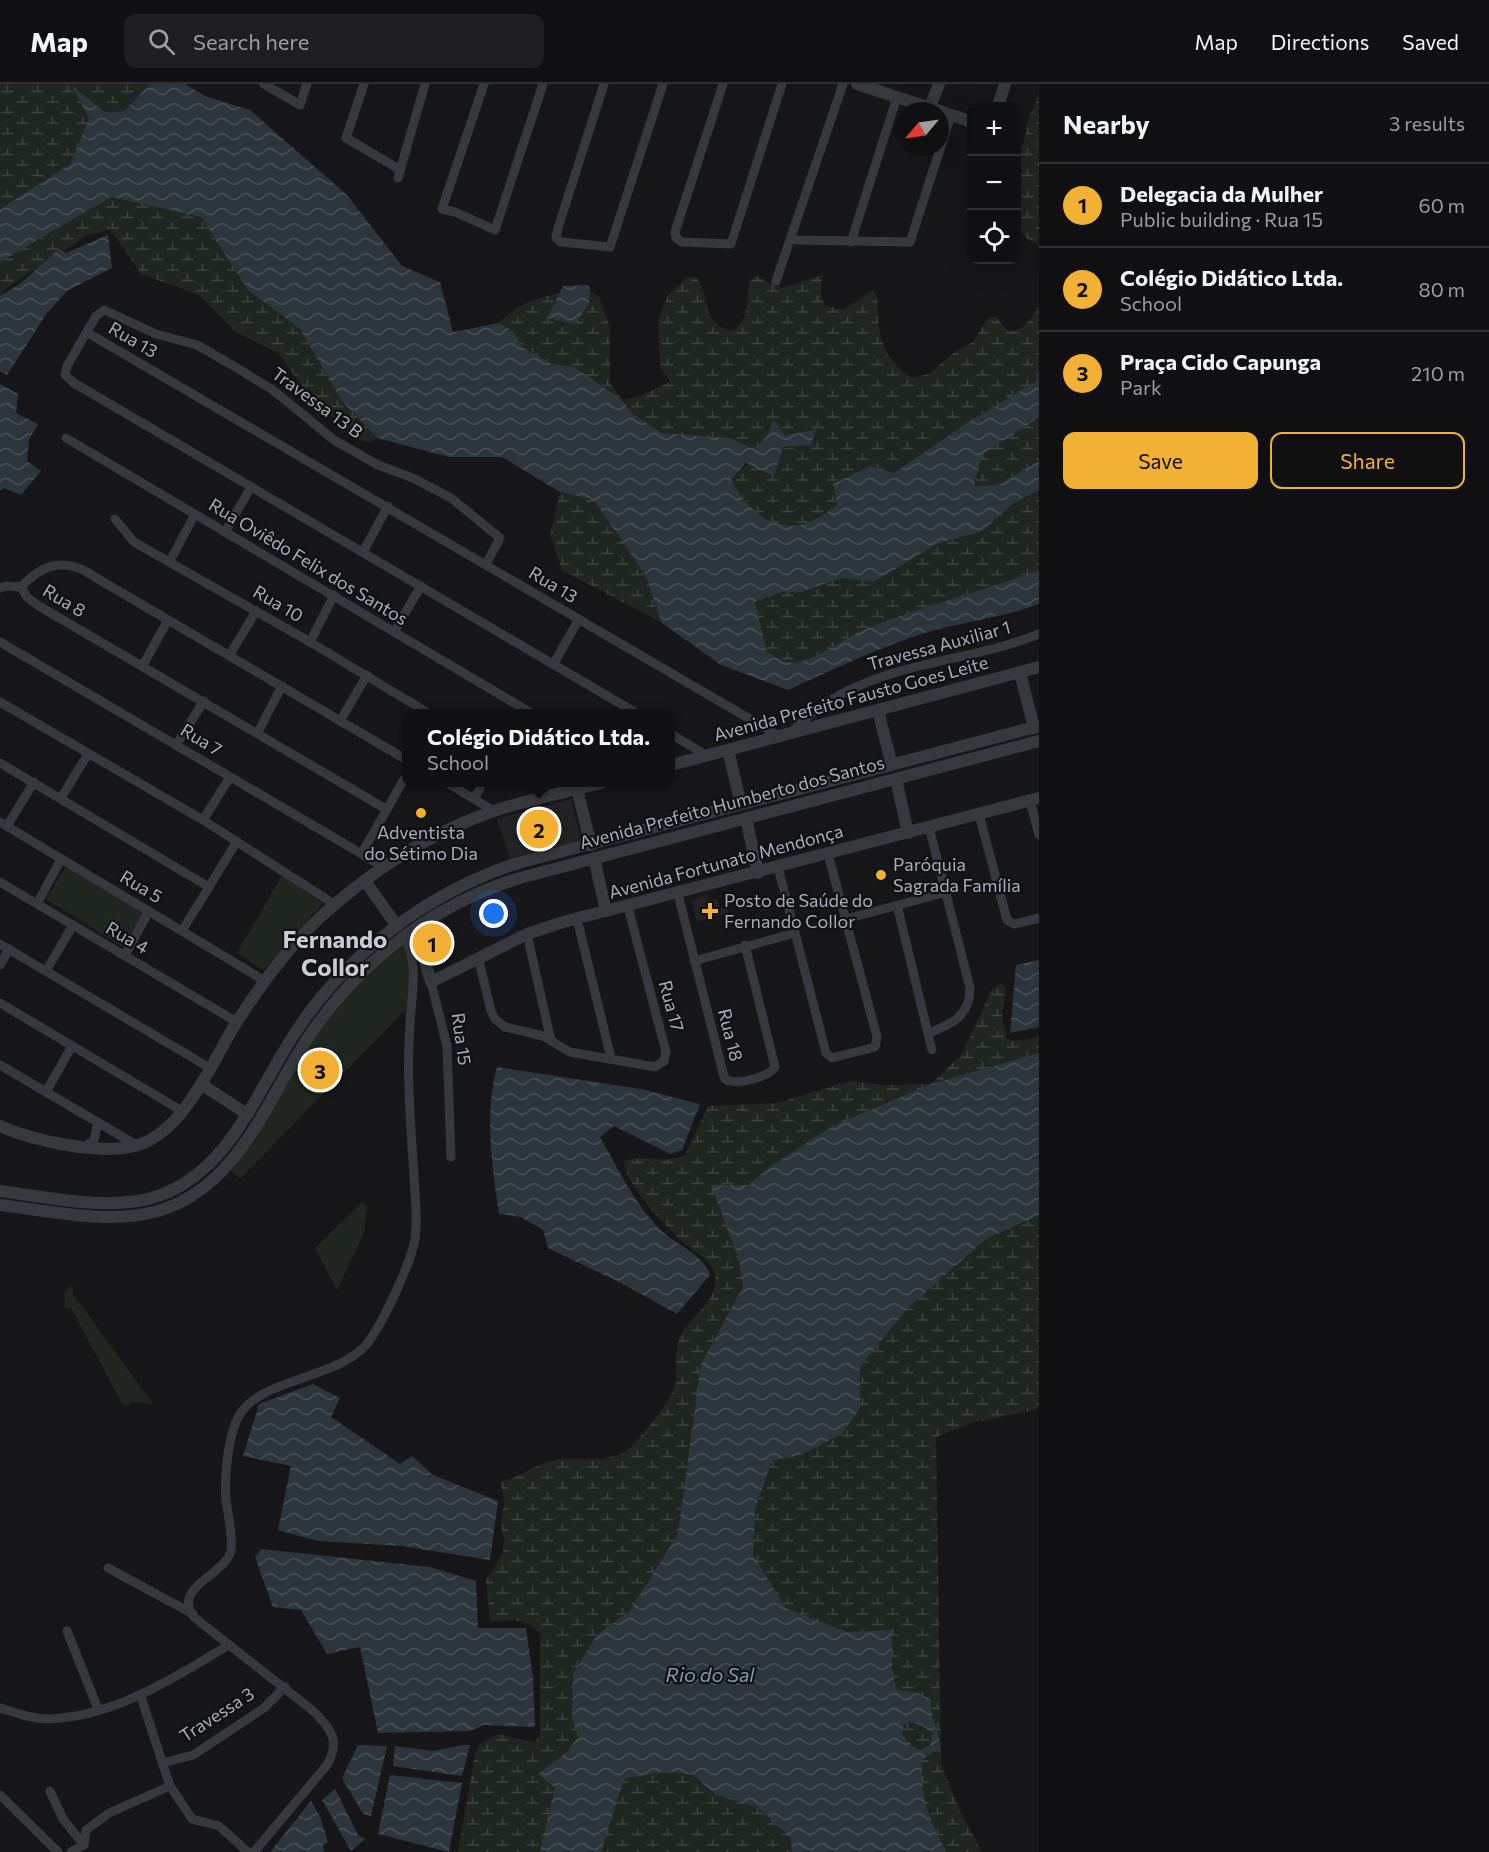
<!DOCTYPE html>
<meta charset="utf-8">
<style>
:root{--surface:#101012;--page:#1e1e20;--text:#f1f3f6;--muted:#9c9d9f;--line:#303032;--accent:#f2b134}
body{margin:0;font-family:Commissioner,sans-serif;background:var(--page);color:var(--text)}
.controls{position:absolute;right:18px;top:18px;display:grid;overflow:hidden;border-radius:12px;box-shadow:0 6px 24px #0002}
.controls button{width:54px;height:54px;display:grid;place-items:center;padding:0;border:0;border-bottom:2px solid var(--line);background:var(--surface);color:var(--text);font:30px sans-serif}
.compass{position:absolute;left:895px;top:18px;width:54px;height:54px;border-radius:50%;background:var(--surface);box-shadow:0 6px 24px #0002;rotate:241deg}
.you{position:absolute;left:494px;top:830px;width:21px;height:21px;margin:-15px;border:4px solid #fff;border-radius:50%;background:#1a73e8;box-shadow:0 0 0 9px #1a73e833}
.badge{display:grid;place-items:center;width:39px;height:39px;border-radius:50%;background:var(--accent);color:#111;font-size:20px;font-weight:700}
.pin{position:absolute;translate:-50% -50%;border:3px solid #fff;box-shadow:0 2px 6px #0006}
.popup{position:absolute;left:402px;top:625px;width:273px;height:78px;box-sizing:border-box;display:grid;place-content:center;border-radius:12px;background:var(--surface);filter:drop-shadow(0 2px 4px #0005);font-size:20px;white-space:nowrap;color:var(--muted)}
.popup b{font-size:22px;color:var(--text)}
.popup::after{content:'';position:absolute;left:50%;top:100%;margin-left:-12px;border:12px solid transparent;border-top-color:var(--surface)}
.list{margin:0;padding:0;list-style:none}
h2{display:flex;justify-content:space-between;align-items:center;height:78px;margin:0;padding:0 24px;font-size:26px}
h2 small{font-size:20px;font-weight:400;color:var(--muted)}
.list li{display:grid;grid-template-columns:39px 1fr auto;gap:18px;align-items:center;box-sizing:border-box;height:84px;padding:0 24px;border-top:2px solid var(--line)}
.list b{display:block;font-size:22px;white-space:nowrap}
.list p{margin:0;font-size:20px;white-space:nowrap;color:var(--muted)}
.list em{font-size:20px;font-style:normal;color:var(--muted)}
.actions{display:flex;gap:12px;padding:18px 24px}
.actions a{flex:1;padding:14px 0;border:2px solid var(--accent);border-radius:12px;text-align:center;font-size:21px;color:var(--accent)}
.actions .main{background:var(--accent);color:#111}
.icon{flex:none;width:33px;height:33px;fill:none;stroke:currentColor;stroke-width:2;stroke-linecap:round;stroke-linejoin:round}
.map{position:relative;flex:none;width:1039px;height:1768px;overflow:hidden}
header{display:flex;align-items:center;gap:36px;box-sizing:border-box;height:84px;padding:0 30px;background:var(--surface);border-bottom:2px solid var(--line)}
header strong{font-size:28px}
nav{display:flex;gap:33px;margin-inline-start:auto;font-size:21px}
.search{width:420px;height:54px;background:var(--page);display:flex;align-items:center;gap:15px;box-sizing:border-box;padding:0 21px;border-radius:12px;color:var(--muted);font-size:22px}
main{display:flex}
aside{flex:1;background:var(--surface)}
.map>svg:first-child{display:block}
.built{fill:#222225}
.green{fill:#1e261f}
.wetland{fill:url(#wetland-marsh)}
.water{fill:url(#water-waves);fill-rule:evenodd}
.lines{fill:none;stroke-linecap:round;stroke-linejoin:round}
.minor{stroke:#37383d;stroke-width:9}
.tertiary{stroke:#37383d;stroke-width:12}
.poi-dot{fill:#f2b134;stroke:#111113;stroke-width:2}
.labels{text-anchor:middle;stroke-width:4.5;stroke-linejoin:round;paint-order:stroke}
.street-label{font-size:18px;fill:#a8adb8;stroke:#111113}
.poi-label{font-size:18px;fill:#a8adb8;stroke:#111113;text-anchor:start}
.water-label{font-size:20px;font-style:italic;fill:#7f9bb3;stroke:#111113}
.district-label{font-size:24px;font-weight:bold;fill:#c9ccd4;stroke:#111113}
</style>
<header>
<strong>Map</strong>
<div class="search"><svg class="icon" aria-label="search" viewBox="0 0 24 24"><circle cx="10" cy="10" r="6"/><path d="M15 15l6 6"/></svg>Search here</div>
<nav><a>Map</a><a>Directions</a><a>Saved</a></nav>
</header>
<main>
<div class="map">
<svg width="1039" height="1768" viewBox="0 0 1039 1768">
<defs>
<pattern id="wetland-marsh" width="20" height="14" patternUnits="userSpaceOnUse" patternTransform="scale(1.5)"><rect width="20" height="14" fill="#1e261f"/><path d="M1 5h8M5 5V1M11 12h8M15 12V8" fill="none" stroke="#3c433d"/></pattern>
<pattern id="water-waves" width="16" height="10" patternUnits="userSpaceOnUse" patternTransform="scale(1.5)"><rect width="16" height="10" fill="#2c353c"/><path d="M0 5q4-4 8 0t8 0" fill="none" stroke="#485056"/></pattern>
</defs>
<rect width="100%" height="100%" fill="#161618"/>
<g class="built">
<polygon points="571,715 581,756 510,775 497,735"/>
<polygon points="707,811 709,817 717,815 720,824 726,823 728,829 697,838 691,816"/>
</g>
<g class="green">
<polygon points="66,782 144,829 123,863 46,815"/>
<polygon points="282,791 323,819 263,886 237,869"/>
<path d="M414,856V894L409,922L240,1095L230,1085C271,1021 342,885 414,856Z"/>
<polygon points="362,1118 367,1121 364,1149 337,1206 315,1164"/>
<polygon points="70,1202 74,1204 73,1210 153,1320 130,1317 129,1321 123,1321 71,1224 65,1225 64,1208"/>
</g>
<g class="wetland">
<polygon points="0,0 150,0 123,27 105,28 73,4 89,34 70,80 0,125"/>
<polygon points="1039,9 1039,161 1026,154 1017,142 1016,70 1024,59 1027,40"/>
<polygon points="111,113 201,133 248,206 300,245 341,316 377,354 371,358 358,356 307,309 278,269 236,248 199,211 141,190 110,145 88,151 5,205 0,214 0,178"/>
<path d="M822,191L821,211L825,222L843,226L873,206C879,216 878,222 878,234C880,261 889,279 912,294L929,290L957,266L973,258L987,235L995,232L1008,247C1025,247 1030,235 1039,222V289L1035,298L970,337L894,389L870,382C855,399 841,420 822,434C786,461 749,426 731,397C754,370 776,363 811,361L785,351L773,336L768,351L754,365L731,354L662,349L633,330L622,316L574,283L552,280L522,263L514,248L499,239C523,215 544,213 576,205H583L599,212L610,244V299L622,316L640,312L670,298L660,282L658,236L668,211L687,193H696C713,214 698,238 732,247C749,237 747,216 749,197L756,192L782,204Z"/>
<polygon points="1039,333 1039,377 998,401 974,402 982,371"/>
<path d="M1039,406V486C983,507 926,521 870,543C848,551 828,569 805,576C790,582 780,576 767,568L755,518L783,508H801L842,494L874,498L937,460L983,447L1014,419Z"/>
<polygon points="560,408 594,416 645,491 662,539 562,486 550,451"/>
<path d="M1002,899L1006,906L1002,930L1007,955L1015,957L1039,953V969L931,1000L934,1201L986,1155L1039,1131V1325L971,1339L936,1353L941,1680L961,1729L982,1768H458L475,1669L480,1660L499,1650L535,1659L540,1650V1551C529,1532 509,1537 490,1537L486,1496L503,1469L504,1458L501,1438L505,1416L500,1398C520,1394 537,1379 556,1376C582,1372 605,1381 629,1365C641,1352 667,1323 673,1307C680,1291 672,1271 680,1253C688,1235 712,1221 715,1201C718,1177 699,1172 685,1160C666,1142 625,1102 624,1077C645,1069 665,1082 686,1070L708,1022L777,1019L850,997L883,1001L931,1000L962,970L992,905Z"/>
</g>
<g class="water">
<path d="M150,0H185L205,12L250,26L347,111L402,182L440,198L453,248L499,239L514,248L522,263L552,280L574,283L622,316L633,330L662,349L731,354L754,365L768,351L773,335L785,351L816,346L811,361L783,363L774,392L746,379L731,396C757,442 795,459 837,420L833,400L870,382L894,389L970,337L1035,298L1039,289V333L982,371L974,402L998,401L1039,377V406L1014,419L983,447L937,460L874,498L842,494L801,508H783L755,518L767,568C780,576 790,582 805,576C828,569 848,551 870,543C926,521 983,507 1039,486V520C1003,534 965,537 928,548C879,563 834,585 788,606L721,581L662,539L645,491L594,416L560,408L502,373H449L377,354L341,316L300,245L248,206L201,133L111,113L0,178V125L70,80L89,34L72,2L105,28L124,27Z"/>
<polygon points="108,151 112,184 67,207 47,229 7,291 0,287 0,212 21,199 59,165 66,169"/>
<polygon points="587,201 590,204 589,218 576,240 547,234 563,202"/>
<polygon points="0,300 18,310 16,329 38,340 29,356 27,377 41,387 21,411 4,404 0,407"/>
<polygon points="1039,876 1039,943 1010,949 1016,881"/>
<path d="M1039,969V1131L986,1155L907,1225L860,1283V1324L842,1350L803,1370L772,1377L755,1425L753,1471L786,1524L847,1548L892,1546V1588L897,1606L918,1609L931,1616C930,1637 940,1647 941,1668L935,1666L922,1676C920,1712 929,1737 947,1768H792L791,1754L759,1724L716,1711L693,1691L668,1687L624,1695L601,1768H540L555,1704L538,1690L567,1668L578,1653L572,1634L573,1590L597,1551L629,1528L678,1450L701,1280L743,1203L739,1176L711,1101H749L768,1084L831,1043L931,1000ZM909,1638L921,1641L933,1649L930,1661L921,1666L914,1664L902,1650L904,1641Z"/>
<path d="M497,983L641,1005L700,1020L682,1066L670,1070L614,1042L600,1053C618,1084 636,1123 663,1148C678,1162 704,1171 710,1191L677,1230L627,1202L548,1164L543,1146L521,1133L499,1130C492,1081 484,1032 497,983Z"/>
<polygon points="313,1300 340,1314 331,1333 400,1380 412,1372 433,1391 498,1417 490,1476 402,1462 317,1457 278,1446 291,1382 243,1372 259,1320"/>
<polygon points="261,1465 430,1483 476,1497 478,1544 526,1544 533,1594 535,1643 483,1641 470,1647 378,1649 360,1563 327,1570 301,1526 273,1523 255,1473"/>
<polygon points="358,1661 387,1662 371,1732 363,1730 342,1694"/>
<polygon points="463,1661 470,1661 462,1692 393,1682 395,1662 433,1667"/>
<polygon points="390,1691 462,1699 449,1768 378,1750"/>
<polygon points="335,1705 358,1751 365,1755 351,1767 322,1716"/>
<polygon points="311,1717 320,1732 328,1759 323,1761 324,1768 270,1768"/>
</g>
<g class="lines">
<g class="minor">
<polyline points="264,0 300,21 307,0"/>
<polyline points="364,0 346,54 399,85"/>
<polyline points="484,0 442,125 455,128 495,146 543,0"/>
<polyline points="604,0 558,144 556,154 561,158 610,163 663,0"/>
<polyline points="723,0 675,148 676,154 682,158 731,160 782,0"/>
<polyline points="398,94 425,0"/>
<polyline points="791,153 795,156 910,158 951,31"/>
<polyline points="851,158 897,13"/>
<polyline points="776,197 843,0"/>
<polyline points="88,249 779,652"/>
<polyline points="66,354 533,630"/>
<polyline points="115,435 134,458 310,558 430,630"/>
<polyline points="225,448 251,403"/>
<polyline points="363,468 388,422"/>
<polyline points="170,477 195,430"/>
<polyline points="486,480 500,454 451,414 413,394 378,381 334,356 273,306 232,281 197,261 156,250 104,226 96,232 67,282 65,291 74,299 638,630"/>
<path d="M21,503C40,483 57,475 83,486L407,676"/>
<polyline points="21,503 27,513 39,522 386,725"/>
<polyline points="0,504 6,502 21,503"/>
<polyline points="394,548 421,502"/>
<polyline points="0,558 384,783"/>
<polyline points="310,558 334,511"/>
<polyline points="229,572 256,527"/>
<polyline points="554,579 579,535"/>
<polyline points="143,581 168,536"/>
<polyline points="0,618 203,736 334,820"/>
<polyline points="340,637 367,591"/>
<polyline points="258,648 282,602"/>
<path d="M791,648C802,638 813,627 826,619C891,577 970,578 1039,550"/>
<polyline points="671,650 706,671"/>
<polyline points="176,661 204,617"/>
<polyline points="0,679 209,803"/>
<polyline points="446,698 494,727"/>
<polyline points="61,714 88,670"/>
<polyline points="474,715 483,698"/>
<polyline points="1030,717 1039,751"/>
<polyline points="979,730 1007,836 1014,840 1039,834"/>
<polyline points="203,736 230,693"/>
<polyline points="0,738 265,897"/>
<polyline points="7,742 34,698"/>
<path d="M929,743L970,904C970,932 952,940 929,949"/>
<polyline points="362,769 407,690"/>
<polyline points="778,783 826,969 832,974 875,963 877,953 828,770"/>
<polyline points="0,798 237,938"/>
<path d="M678,810L723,989L725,995C736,1002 768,993 775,983L745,861"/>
<polyline points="37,820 61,775"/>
<polyline points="897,821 932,966"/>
<polyline points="577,835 611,974"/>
<polyline points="846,835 947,808"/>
<polyline points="182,847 237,757"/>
<polyline points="527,850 551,957"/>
<polyline points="0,860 210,984"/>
<polyline points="125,871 149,827"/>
<polyline points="478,873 491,927 495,935 505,943 543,952 570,968 655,983 664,977 666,968 628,823"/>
<polyline points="694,877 795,849"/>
<polyline points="0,881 9,865"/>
<polyline points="46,887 73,841"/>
<polyline points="431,898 447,962 451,1073"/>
<polyline points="0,919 182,1027"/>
<polyline points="0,981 138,1062"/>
<polyline points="46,1008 72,962"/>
<polyline points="86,1062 94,1056 98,1038"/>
<polyline points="108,1484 193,1530"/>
<polyline points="67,1547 98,1625"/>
<polyline points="141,1613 170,1702 192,1735 219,1742 248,1768"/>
<path d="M0,1624C16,1629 32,1635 49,1635C115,1633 175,1593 229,1561"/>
<polyline points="162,1679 193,1671 264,1624 285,1603"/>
<polyline points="50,1707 63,1735 84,1761"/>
<polyline points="0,1711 58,1768"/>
<polyline points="71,1768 84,1761 86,1746 109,1729 170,1702"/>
<path d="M254,1768L327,1681C341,1657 331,1644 312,1626L195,1534C169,1503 228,1490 231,1466C233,1450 228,1432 226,1416C224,1393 228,1346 242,1327C266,1295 337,1293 365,1262C381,1244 411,1179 415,1155C418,1134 415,1113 414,1092C411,1042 406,991 410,941C411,911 420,880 404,852"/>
</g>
<g class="tertiary">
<polyline points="857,0 940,27"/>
<polyline points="998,22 1005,0"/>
<polyline points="930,23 939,0"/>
<polyline points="940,27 972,38"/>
<polyline points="1020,589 1034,644"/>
<polyline points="878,627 892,681"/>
<polyline points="728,666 741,720"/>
<polyline points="671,681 1039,583"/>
<polyline points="896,695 908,749"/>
<polyline points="577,705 591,761"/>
<polyline points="746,734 758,789"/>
<polyline points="594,774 606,827"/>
<polyline points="365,797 397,842"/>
<polyline points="415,845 431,898 527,850 563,838 1039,714"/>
<polyline points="201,1000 247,1030"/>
<path d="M0,1042C33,1057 103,1072 138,1061C186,1046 213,975 238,936C266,893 295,854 334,821C381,781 435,747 494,727C530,715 567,708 604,698"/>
<path d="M0,1107C46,1113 113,1128 158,1112C231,1087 257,1005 297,946C349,868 429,808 518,779L1039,642"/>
<path d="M0,1121C50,1127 109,1141 158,1127C242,1102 268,1010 314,945C364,874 437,819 520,794L1039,657"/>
</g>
</g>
<g class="poi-dot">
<circle cx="421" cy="729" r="6"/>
<circle cx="881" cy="791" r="6"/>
<path d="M707 818h6v6h6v6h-6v6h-6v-6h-6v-6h6z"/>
</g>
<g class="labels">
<g class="street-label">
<text transform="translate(133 256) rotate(30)" y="6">Rua 13</text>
<text transform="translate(317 319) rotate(36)" y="6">Travessa 13 B</text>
<text transform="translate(308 478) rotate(31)" y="6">Rua Oviêdo Felix dos Santos</text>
<text transform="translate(553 501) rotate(31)" y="6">Rua 13</text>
<text transform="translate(64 517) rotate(31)" y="6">Rua 8</text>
<text transform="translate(278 520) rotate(30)" y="6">Rua 10</text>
<text transform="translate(939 562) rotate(-15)" y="6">Travessa Auxiliar 1</text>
<text transform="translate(851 615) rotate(-15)" y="6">Avenida Prefeito Fausto Goes Leite</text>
<text transform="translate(201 656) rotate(31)" y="6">Rua 7</text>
<text transform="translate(732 719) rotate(-15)" y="6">Avenida Prefeito Humberto dos Santos</text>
<text transform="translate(726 778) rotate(-15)" y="6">Avenida Fortunato Mendonça</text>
<text transform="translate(141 803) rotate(31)" y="6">Rua 5</text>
<text transform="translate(127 854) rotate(30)" y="6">Rua 4</text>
<text transform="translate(671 922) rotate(75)" y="6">Rua 17</text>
<text transform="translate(730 951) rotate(76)" y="6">Rua 18</text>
<text transform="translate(461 955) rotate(82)" y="6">Rua 15</text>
<text transform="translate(217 1631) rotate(-33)" y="6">Travessa 3</text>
</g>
<g class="poi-label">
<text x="421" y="755" text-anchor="middle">Adventista<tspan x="421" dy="21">do Sétimo Dia</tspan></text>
<text x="893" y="787">Paróquia<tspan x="893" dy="21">Sagrada Família</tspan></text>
<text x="724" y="823">Posto de Saúde do<tspan x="724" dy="21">Fernando Collor</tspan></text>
</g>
<g class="water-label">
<text x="710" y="1598">Rio do Sal</text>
</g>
<g class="district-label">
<text x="335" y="864">Fernando<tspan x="335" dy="28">Collor</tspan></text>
</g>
</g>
</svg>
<div class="controls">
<button>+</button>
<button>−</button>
<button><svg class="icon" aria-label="locate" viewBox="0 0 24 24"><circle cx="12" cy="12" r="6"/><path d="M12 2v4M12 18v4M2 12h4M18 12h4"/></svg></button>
</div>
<svg class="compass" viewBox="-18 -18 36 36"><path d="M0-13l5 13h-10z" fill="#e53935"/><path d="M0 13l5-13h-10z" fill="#9c9d9f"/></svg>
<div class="you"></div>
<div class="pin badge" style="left:432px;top:859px">1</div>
<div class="pin badge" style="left:539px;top:745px">2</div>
<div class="popup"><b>Colégio Didático Ltda.</b>School</div>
<div class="pin badge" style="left:320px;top:986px">3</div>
</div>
<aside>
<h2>Nearby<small>3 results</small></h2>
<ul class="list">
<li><span class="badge">1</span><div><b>Delegacia da Mulher</b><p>Public building · Rua 15</p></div><em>60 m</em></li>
<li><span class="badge">2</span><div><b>Colégio Didático Ltda.</b><p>School</p></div><em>80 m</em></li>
<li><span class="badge">3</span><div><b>Praça Cido Capunga</b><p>Park</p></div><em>210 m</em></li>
</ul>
<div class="actions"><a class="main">Save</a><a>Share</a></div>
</aside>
</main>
